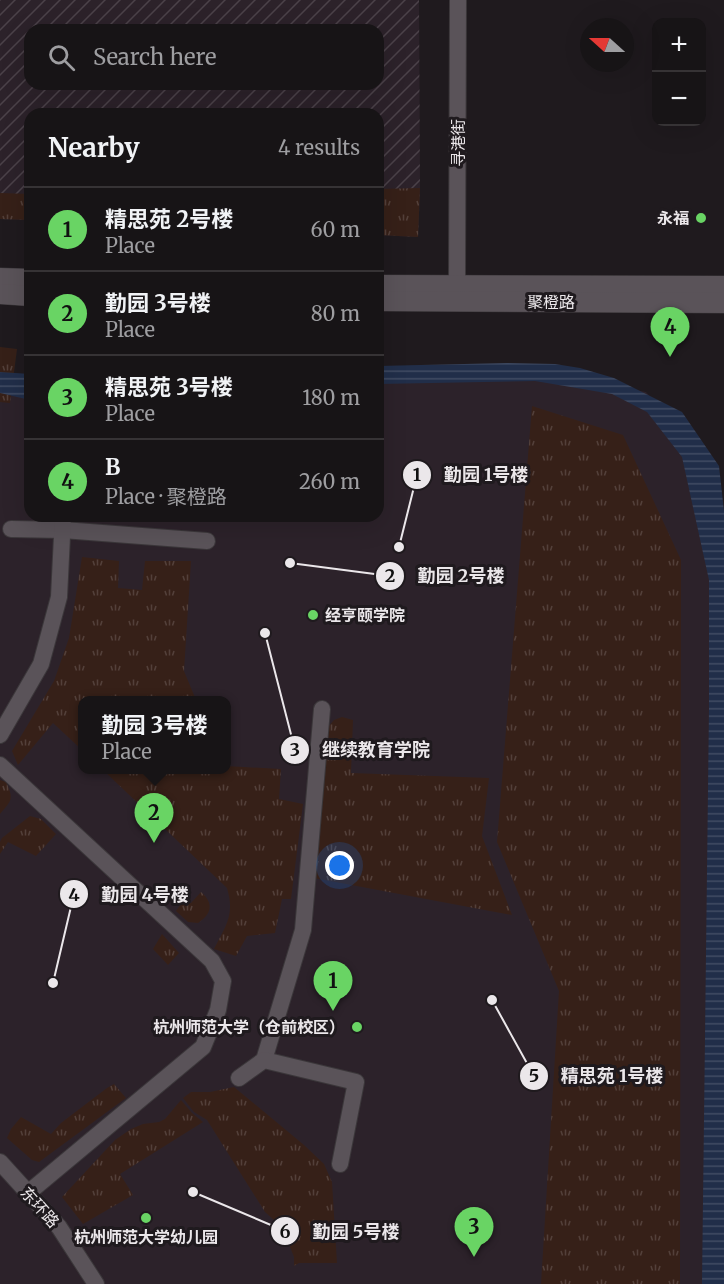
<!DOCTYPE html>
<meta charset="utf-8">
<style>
:root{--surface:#171416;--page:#242123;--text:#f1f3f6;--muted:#9e9ea1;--line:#363335;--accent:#69d464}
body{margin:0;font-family:Merriweather,"Noto Sans SC",serif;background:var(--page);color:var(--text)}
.controls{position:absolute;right:18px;top:18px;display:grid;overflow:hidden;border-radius:12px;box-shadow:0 6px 24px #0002}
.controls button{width:54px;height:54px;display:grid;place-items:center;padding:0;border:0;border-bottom:2px solid var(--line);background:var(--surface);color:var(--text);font:30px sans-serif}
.compass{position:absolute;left:580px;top:18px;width:54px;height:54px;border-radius:50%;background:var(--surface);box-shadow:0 6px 24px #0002;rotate:291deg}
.you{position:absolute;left:340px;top:866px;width:21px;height:21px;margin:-15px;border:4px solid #fff;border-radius:50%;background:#1a73e8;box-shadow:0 0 0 9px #1a73e833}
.badge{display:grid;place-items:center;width:39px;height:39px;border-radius:50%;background:var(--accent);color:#111;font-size:20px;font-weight:700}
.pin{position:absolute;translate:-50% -50px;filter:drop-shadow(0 2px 3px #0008)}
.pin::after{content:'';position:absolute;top:32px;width:21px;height:18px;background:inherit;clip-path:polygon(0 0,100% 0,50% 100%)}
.popup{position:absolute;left:78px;top:696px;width:153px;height:78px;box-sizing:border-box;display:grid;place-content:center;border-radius:12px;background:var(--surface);filter:drop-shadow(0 2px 4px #0005);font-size:20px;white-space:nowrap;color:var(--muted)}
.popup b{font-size:22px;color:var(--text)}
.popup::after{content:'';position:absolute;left:50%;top:100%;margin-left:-12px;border:12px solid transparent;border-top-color:var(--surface)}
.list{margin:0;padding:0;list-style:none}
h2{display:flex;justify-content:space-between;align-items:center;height:78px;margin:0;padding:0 24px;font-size:26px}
h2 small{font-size:20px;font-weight:400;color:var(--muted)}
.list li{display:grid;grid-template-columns:39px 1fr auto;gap:18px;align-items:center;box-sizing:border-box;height:84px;padding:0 24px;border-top:2px solid var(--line)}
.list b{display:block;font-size:22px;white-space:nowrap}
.list p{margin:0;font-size:20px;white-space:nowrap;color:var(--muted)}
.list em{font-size:20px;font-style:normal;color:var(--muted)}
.icon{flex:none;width:33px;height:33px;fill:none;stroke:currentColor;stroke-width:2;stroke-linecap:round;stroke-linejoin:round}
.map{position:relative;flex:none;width:724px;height:1284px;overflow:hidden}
.search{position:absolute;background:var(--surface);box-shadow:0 6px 24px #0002;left:24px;top:24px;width:360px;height:66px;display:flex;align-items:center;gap:15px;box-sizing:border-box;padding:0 21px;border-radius:18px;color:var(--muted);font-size:22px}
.panel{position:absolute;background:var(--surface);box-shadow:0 6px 24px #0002;left:24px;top:108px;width:360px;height:414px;border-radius:18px}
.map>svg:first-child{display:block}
.built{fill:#2c222a;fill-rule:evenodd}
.industrial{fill:url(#industrial-furrows);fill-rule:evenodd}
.grass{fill:url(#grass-tufts)}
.water{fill:url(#water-rules)}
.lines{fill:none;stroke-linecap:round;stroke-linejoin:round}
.minor-casing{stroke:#3b373a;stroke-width:18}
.tertiary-casing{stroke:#3b373a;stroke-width:21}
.minor{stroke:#5a5359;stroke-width:16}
.tertiary{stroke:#5a5359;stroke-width:20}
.poi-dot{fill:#69d464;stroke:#1f1a1e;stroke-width:2}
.labels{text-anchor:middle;stroke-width:6;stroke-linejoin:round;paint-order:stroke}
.street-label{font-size:16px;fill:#ebe7ea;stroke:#1f1a1e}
.poi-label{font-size:16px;font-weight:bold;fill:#ebe7ea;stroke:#1f1a1e;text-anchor:end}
.leader{fill:none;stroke:#ebe7ea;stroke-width:2}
.callout-dot{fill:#ebe7ea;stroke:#1f1a1e;stroke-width:2}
.mark-label{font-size:18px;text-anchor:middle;font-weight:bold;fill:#111}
.callout-label{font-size:18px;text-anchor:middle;font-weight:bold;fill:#ebe7ea;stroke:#1f1a1e;stroke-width:6;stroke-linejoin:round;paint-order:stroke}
</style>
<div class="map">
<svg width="724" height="1284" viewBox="0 0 724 1284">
<defs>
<pattern id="industrial-furrows" width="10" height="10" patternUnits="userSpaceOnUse" patternTransform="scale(1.5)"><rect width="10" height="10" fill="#2c222a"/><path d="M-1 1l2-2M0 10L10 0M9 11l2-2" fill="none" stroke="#4b4249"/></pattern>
<pattern id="grass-tufts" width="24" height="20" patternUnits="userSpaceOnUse" patternTransform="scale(1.5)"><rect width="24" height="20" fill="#362018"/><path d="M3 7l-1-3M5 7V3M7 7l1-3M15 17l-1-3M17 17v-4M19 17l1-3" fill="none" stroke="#53403a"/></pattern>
<pattern id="water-rules" width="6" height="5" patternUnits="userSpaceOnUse" patternTransform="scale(1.5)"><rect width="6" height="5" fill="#212e49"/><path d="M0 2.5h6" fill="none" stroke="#414c63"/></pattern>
</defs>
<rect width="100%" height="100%" fill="#1f1a1e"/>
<path class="built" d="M525,370L646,392L706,459L718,517L713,1284H0V382L30,390V516H378V373ZM82,700H226V770H82Z"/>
<path class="industrial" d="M0,0H419L420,188L418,237L378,235V114H30V220L0,219ZM30,30H378V84H30Z"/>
<g class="grass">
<polygon points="420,188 418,237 378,235 378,189"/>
<polygon points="0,193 30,194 30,220 0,219"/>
<polygon points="0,347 17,349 10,403 0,402"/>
<polygon points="532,406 623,435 681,560 680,1284 541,1284 559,991 497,842"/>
<polygon points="82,557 119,561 118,588 142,590 145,561 191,561 184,671 196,700 82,700 82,750 53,723 18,765 12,751 54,681 69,638"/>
<polygon points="342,717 353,720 351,773 489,778 482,836 512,915 314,878 328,727 334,720"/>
<path d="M226,766L281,769L279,799L303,804L291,899H282L275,933L247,936L236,956L214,949C226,925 235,915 227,888L103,770H226Z"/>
<path d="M0,780L6,782C14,799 12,800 0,814Z"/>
<polygon points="30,816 41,819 56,834 36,856 8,842 0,854 0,842 2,838"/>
<path d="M201,892C214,903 212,914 198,923L188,922L176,911L181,904L191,903Z"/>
<polygon points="162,934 179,953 168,965 153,949"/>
<polygon points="114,1084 126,1098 39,1162 32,1160 7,1138 11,1129 21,1117 51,1134 61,1123 107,1088"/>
<polygon points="234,1087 304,1145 324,1164 332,1182 337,1263 299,1263 294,1266 294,1257 282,1227 265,1212 207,1120 194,1112 183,1098 191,1092 210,1092"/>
<polygon points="181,1100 192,1113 203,1122 120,1174 133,1195 83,1224 62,1197 115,1140 131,1129 143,1124 159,1122 165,1119"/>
</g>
<g class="water">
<polygon points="507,363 555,364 580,368 614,378 682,412 719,466 724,511 724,1284 702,1284 709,708 709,580 682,457 647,412 612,394 535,381 378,384 378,366"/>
<polygon points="0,372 30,374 30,400 0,393"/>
</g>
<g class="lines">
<defs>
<g id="minor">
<polyline points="457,285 458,0"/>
<polyline points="11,529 63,530 207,541"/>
<polyline points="0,735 41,664 59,597 63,516"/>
<polyline points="0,765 212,961 223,981 218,1010 203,1047 28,1193"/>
<polyline points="264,1060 303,930 322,709"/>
<polyline points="239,1078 264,1060 356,1082 340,1164"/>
<polyline points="0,1162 59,1227 96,1284"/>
</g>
<g id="tertiary">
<polyline points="0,278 30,279"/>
<polyline points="378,285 724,286"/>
<polyline points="0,294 30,296"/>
<polyline points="378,301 724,303"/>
</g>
</defs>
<use href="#minor" class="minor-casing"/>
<use href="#tertiary" class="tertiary-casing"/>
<use href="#minor" class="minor"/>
<use href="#tertiary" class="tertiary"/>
</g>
<g class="poi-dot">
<circle cx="701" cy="218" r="6"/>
<circle cx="313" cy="615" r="6"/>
<circle cx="357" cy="1027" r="6"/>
<circle cx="146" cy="1218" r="6"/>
</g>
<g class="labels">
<g class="street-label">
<text transform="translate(458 143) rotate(-90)" y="6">寻港街</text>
<text x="551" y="308">聚橙路</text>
<text transform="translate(40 1207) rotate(48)" y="6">东环路</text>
</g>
<g class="poi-label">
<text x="689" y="224">永福</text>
<text x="325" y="621" text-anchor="start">经亨颐学院</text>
<text x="345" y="1033">杭州师范大学（仓前校区）</text>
<text x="146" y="1243" text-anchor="middle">杭州师范大学幼儿园</text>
</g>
</g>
<path class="leader" d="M399 547L417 475M290 563L390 576M265 633L295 750M53 983L74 894M492 1000L534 1076M193 1192L285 1231"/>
<g class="callout-dot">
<circle cx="399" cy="547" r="6"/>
<circle cx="290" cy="563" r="6"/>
<circle cx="265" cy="633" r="6"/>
<circle cx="53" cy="983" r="6"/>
<circle cx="492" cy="1000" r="6"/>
<circle cx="193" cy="1192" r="6"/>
<circle cx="417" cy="475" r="15"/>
<circle cx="390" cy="576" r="15"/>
<circle cx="295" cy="750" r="15"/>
<circle cx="74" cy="894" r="15"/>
<circle cx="534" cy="1076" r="15"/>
<circle cx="285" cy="1231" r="15"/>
</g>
<g class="mark-label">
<text x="417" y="481">1</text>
<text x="390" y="582">2</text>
<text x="295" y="756">3</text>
<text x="74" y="901">4</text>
<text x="534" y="1082">5</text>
<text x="285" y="1238">6</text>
</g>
<g class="callout-label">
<text x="486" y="481">勤园 1号楼</text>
<text x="461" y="582">勤园 2号楼</text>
<text x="376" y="756">继续教育学院</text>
<text x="145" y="901">勤园 4号楼</text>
<text x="612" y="1082">精思苑 1号楼</text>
<text x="356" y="1238">勤园 5号楼</text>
</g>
</svg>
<div class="controls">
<button>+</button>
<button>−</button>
</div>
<svg class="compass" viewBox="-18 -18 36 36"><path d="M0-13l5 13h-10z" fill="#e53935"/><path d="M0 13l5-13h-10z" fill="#9e9ea1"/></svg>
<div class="you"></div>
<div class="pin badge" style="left:333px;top:1011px">1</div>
<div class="pin badge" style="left:154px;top:843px">2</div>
<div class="popup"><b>勤园 3号楼</b>Place</div>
<div class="pin badge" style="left:474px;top:1257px">3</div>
<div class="pin badge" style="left:670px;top:357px">4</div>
<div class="search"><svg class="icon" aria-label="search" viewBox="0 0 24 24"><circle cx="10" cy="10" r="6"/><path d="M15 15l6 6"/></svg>Search here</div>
<section class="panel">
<h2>Nearby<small>4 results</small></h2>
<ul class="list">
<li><span class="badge">1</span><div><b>精思苑 2号楼</b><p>Place</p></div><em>60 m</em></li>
<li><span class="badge">2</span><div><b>勤园 3号楼</b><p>Place</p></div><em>80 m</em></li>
<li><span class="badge">3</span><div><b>精思苑 3号楼</b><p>Place</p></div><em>180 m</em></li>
<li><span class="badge">4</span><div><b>B</b><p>Place · 聚橙路</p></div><em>260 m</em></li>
</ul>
</section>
</div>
